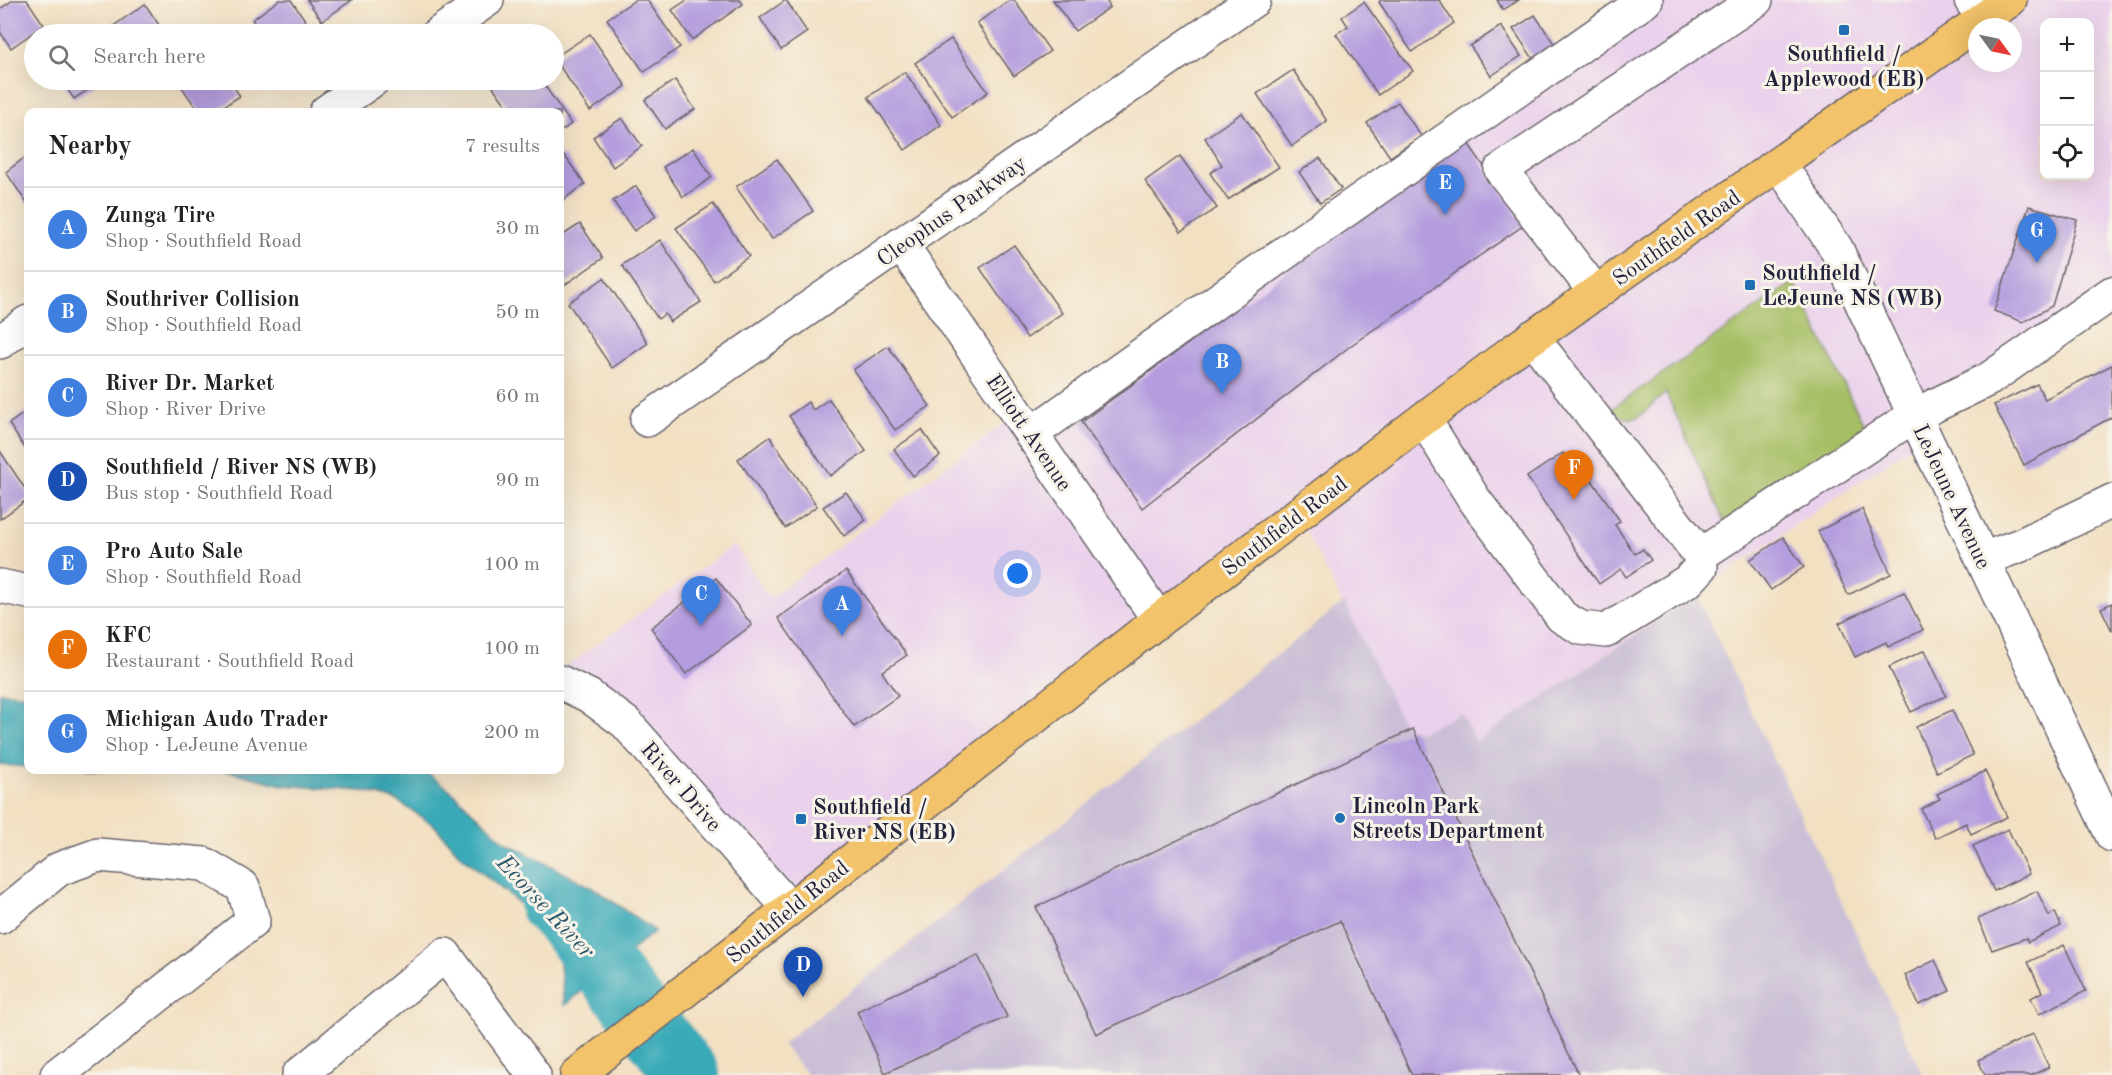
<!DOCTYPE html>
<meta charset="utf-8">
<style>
:root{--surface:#fff;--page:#f6f6f6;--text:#222;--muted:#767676;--line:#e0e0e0;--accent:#1a73e8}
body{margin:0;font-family:"Old Standard TT",serif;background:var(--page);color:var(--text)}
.controls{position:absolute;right:18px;top:18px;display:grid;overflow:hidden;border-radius:12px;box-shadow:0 6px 24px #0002}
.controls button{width:54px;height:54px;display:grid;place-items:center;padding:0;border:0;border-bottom:2px solid var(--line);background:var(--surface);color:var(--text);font:30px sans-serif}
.compass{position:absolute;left:1968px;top:18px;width:54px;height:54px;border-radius:50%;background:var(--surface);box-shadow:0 6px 24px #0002;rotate:123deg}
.you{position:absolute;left:1018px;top:574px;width:21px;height:21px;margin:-15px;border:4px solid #fff;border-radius:50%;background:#1a73e8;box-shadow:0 0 0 9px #1a73e833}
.badge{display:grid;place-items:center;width:39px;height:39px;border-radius:50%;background:var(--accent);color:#fff;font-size:20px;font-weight:700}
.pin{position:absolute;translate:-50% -50px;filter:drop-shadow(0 2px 3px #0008)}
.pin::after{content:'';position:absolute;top:32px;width:21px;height:18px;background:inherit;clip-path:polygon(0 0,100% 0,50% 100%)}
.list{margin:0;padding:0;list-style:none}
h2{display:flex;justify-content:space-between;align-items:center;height:78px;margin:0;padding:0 24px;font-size:26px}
h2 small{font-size:20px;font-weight:400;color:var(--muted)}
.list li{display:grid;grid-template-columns:39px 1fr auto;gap:18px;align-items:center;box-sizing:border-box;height:84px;padding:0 24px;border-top:2px solid var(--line)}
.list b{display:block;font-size:22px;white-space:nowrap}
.list p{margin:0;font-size:20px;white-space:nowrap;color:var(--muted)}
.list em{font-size:20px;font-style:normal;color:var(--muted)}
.icon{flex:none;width:33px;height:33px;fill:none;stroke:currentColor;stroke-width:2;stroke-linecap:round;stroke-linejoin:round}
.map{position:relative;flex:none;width:2112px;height:1075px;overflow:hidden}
.search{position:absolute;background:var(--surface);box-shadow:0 6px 24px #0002;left:24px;top:24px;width:540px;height:66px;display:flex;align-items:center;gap:15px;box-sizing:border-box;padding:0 21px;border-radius:33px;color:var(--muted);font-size:22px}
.panel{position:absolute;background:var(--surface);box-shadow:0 6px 24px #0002;left:24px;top:108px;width:540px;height:666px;border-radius:12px}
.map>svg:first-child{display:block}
.built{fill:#ead1ec;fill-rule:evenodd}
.industrial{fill:#cabfd6}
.green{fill:#a5be63;stroke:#64704f;stroke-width:1.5}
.water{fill:#3baab8;stroke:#2e667a;stroke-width:1.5}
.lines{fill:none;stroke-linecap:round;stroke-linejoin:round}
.river{stroke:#3baab8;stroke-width:64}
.building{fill:#b49dde}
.minor-casing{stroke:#6b646b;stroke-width:36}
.major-casing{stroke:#6b646b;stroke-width:36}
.minor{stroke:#fff;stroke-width:33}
.major{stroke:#f2c36a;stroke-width:33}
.poi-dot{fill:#1f6fb2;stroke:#f7f3e8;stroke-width:2}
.labels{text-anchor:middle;stroke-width:6;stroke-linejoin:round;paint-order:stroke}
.poi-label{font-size:22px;font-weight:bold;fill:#22223b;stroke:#f7f3e8;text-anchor:start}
.street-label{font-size:22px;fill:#22223b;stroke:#f7f3e8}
.water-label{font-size:24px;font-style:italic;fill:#2c586d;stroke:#f7f3e8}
</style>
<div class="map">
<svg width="2112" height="1075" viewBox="0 0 2112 1075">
<rect width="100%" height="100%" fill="#f7f3e8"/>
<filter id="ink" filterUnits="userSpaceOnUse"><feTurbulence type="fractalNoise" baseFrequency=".0167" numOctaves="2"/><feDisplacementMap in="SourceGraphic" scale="12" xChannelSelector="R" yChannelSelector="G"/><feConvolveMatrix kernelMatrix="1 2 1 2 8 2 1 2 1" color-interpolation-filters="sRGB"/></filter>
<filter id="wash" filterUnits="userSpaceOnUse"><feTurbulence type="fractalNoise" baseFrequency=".008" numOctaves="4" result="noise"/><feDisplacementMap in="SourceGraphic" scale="24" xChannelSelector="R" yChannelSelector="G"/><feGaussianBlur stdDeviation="1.35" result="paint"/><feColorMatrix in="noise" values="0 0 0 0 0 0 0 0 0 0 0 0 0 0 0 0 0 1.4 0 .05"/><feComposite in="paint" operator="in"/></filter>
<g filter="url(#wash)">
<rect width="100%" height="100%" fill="#f2e0c3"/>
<path class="built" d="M1646,0H2112V293L1952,397L1925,437L1476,742L1461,713L1420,732L1404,726L1298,515L789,908L560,671L734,545L770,598L1017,414L1031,434ZM2044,22H2090V176H2044ZM1977,27H2013V63H1977Z"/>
<polygon class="industrial" points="1696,594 1923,1075 807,1075 782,1044 1344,602 1404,726 1420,732 1461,713 1476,742"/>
<path class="green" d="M1794,282L1870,438L1730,534L1666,393C1643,409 1639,431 1610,410Z"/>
<g class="water">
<polygon points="0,692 28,695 28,767 0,765"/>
<polygon points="84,770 423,770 448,788 505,842 595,889 655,931 564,1006 559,955 525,908 459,854 435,826 396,800 363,791 283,785 228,771"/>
</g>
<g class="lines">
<polyline class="river" points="551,904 569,923 688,1075"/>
</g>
<g id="blocks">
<g class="building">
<polygon points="13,0 27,0 44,25 11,48 0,32 0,9"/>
<polygon points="279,0 291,0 315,34 263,34 252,20"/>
<polygon points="307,0 352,0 322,21"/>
<polygon points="635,0 647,0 680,47 644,72 607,19"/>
<polygon points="687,0 740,0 743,4 692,40 672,10"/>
<polygon points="786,0 807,32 781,50 760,18"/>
<polygon points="1011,0 1014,0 1050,51 1014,76 977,23"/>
<polygon points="1053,0 1106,0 1110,7 1075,31"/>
<polygon points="1381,0 1439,0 1454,23 1412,52 1379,2"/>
<polygon points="1497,0 1519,0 1503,10"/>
<polygon points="1364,2 1413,71 1378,95 1336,34 1348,26 1342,17"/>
<polygon points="145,4 165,34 117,34 112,27"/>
<polygon points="1535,15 1555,45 1534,60 1513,29"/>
<polygon points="1501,26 1521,56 1491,76 1470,46"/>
<polygon points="590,34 626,86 590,111 554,58"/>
<polygon points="951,39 988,92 952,117 915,63"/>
<polygon points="1293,70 1327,121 1292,146 1257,94"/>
<polygon points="905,72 941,125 905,150 868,97"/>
<polygon points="61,80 103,80 74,99"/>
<polygon points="177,80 229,80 240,96 215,112 199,112"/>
<polygon points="504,80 541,80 571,124 560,132 560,112 511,112 493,87"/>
<polygon points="675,80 695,109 665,129 645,100"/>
<polygon points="1398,102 1421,136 1390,157 1367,123"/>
<polygon points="1242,113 1279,167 1228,200 1210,173 1222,165 1205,138"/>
<polygon points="622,118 642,146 613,167 593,137"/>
<polygon points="1466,140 1524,225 1353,344 1142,508 1081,422"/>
<polygon points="693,148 712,177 683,197 663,167"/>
<polygon points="28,155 28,205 6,172"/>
<polygon points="564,155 585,184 560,202 560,158"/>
<polygon points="1180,156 1217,208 1181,232 1145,181"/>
<polygon points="1320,158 1341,189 1320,203 1299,172"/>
<polygon points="777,159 813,211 772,239 736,187"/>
<polygon points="636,186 656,216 634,231 613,201"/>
<polygon points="713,204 749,256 714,281 676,228"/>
<polygon points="2029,206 2077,220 2052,306 2023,322 1994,311"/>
<polygon points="580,224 603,258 560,288 560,237"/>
<polygon points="660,240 701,302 670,322 665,314 658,319 622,265"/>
<polygon points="1014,245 1062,313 1027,338 980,268"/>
<polygon points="604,278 648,343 612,368 568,303"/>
<polygon points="888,346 930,406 895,430 853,370"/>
<polygon points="2112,365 2112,417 2024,465 1994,405 2037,384 2045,399"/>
<polygon points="829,399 866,451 830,476 789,416 808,402 813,410"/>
<polygon points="28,410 28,453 9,424"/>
<polygon points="922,430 940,456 913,476 894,449"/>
<polygon points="770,437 817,506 785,528 738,459"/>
<polygon points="0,451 28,493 28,499 0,519"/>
<polygon points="1563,453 1579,478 1587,473 1620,521 1615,525 1635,554 1643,549 1651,560 1626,577 1621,569 1599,584 1527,477"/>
<polygon points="846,492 866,520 844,536 823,507"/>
<polygon points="1862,509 1891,574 1848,595 1818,531"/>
<polygon points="1783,537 1804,567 1771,590 1750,560"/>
<polygon points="846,571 907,655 882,672 898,696 854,727 778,618"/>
<polygon points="716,578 752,625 686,674 651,628"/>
<polygon points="1904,592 1923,630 1888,647 1886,642 1855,657 1839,623"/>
<polygon points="2112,603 2112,631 2101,608"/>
<polygon points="1925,650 1946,696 1911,712 1889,667"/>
<polygon points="1952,710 1973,755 1937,772 1916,727"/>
<polygon points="1413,729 1579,1075 1412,1075 1340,921 1096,1034 1036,907"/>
<polygon points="1985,771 2007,817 1971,834 1966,823 1935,838 1921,809 1940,799 1937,794"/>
<polygon points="2008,829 2029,874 1994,891 1973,846"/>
<polygon points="2037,891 2049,916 2055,912 2061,926 2028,942 2026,938 1992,950 1978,919"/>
<polygon points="2064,945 2086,991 2039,1014 2031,998 2042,992 2028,962"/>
<polygon points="978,955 1007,1017 885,1073 857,1011"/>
<polygon points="1935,960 1950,991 1919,1005 1905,975"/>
<polygon points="2033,1034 2049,1067 2032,1075 1985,1075 1978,1060"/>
</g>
</g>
</g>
<g filter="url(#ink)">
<use href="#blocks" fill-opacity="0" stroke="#6b646b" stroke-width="1.5"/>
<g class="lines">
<defs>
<g id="minor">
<polyline points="1971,0 1983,18"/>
<polyline points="438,34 487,0"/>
<polyline points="326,112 373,80"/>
<polyline points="1780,165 1836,248 2112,835"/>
<polyline points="901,244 1159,620"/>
<polyline points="1596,293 1501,170 1756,0"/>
<polyline points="0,342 28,322"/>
<polyline points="1424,419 1474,499 1562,617 1581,628 1606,631 1688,581 1701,567 1700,555 1532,337"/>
<polyline points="647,420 1254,0"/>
<polyline points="1031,434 1266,266 1646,0"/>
<polyline points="1700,555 1915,415 1989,379 2112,293"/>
<polyline points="1983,559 2021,545 2112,501"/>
<polyline points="0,586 28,592"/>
<polyline points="560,682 589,696 626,723 789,908"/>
<polyline points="0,917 59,869 98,855 204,864 243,887 253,921 57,1075"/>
<polyline points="299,1075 445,955 534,1075"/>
</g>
<polyline id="major" points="577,1075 1159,620 1509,354 2010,0"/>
</defs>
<use href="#minor" class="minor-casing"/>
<use href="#major" class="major-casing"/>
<use href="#minor" class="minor"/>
<use href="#major" class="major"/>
</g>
</g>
<g class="poi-dot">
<rect x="1838" y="24" width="12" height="12" rx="3"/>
<rect x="1744" y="279" width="12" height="12" rx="3"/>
<circle cx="1340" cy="818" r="6"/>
<rect x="795" y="813" width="12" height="12" rx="3"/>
</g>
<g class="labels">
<g class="poi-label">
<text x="1844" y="61" text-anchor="middle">Southfield /<tspan x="1844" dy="25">Applewood (EB)</tspan></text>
<text x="1762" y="280">Southfield /<tspan x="1762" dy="25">LeJeune NS (WB)</tspan></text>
<text x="1352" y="813">Lincoln Park<tspan x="1352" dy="25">Streets Department</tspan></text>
<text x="813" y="814">Southfield /<tspan x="813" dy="25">River NS (EB)</tspan></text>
</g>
<g class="street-label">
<text transform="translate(951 210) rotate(-35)" y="8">Cleophus Parkway</text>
<text transform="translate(1676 237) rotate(-35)" y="8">Southfield Road</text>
<text transform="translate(1030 432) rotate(56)" y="8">Elliott Avenue</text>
<text transform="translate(1953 496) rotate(65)" y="8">LeJeune Avenue</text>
<text transform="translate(1284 525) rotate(-37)" y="8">Southfield Road</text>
<text transform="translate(682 786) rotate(49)" y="8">River Drive</text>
<text transform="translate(787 911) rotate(-39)" y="8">Southfield Road</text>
</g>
<g class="water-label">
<text transform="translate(546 906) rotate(47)" y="8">Ecorse River</text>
</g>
</g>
</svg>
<div class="controls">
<button>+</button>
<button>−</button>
<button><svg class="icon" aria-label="locate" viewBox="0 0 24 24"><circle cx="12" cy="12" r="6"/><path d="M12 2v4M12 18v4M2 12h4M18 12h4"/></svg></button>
</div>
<svg class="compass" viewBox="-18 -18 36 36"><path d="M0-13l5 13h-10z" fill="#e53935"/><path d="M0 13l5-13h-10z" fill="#767676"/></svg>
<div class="you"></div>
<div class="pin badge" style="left:842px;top:636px;background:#3f7fe0">A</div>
<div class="pin badge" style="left:1222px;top:394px;background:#3f7fe0">B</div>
<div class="pin badge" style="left:701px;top:626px;background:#3f7fe0">C</div>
<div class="pin badge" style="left:803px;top:997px;background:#1a4fb4">D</div>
<div class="pin badge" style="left:1445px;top:215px;background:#3f7fe0">E</div>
<div class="pin badge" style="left:1574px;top:500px;background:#e8710a">F</div>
<div class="pin badge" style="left:2037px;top:263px;background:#3f7fe0">G</div>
<div class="search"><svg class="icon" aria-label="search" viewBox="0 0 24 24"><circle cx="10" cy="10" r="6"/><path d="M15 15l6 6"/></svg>Search here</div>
<section class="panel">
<h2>Nearby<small>7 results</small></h2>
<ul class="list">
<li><span class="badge" style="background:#3f7fe0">A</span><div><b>Zunga Tire</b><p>Shop · Southfield Road</p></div><em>30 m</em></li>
<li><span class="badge" style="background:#3f7fe0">B</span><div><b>Southriver Collision</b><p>Shop · Southfield Road</p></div><em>50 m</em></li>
<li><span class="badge" style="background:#3f7fe0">C</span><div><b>River Dr. Market</b><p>Shop · River Drive</p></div><em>60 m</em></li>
<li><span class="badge" style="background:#1a4fb4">D</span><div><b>Southfield / River NS (WB)</b><p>Bus stop · Southfield Road</p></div><em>90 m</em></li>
<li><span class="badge" style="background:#3f7fe0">E</span><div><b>Pro Auto Sale</b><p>Shop · Southfield Road</p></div><em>100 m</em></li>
<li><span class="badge" style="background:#e8710a">F</span><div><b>KFC</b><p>Restaurant · Southfield Road</p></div><em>100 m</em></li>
<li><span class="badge" style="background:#3f7fe0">G</span><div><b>Michigan Audo Trader</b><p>Shop · LeJeune Avenue</p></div><em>200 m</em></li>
</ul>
</section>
</div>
